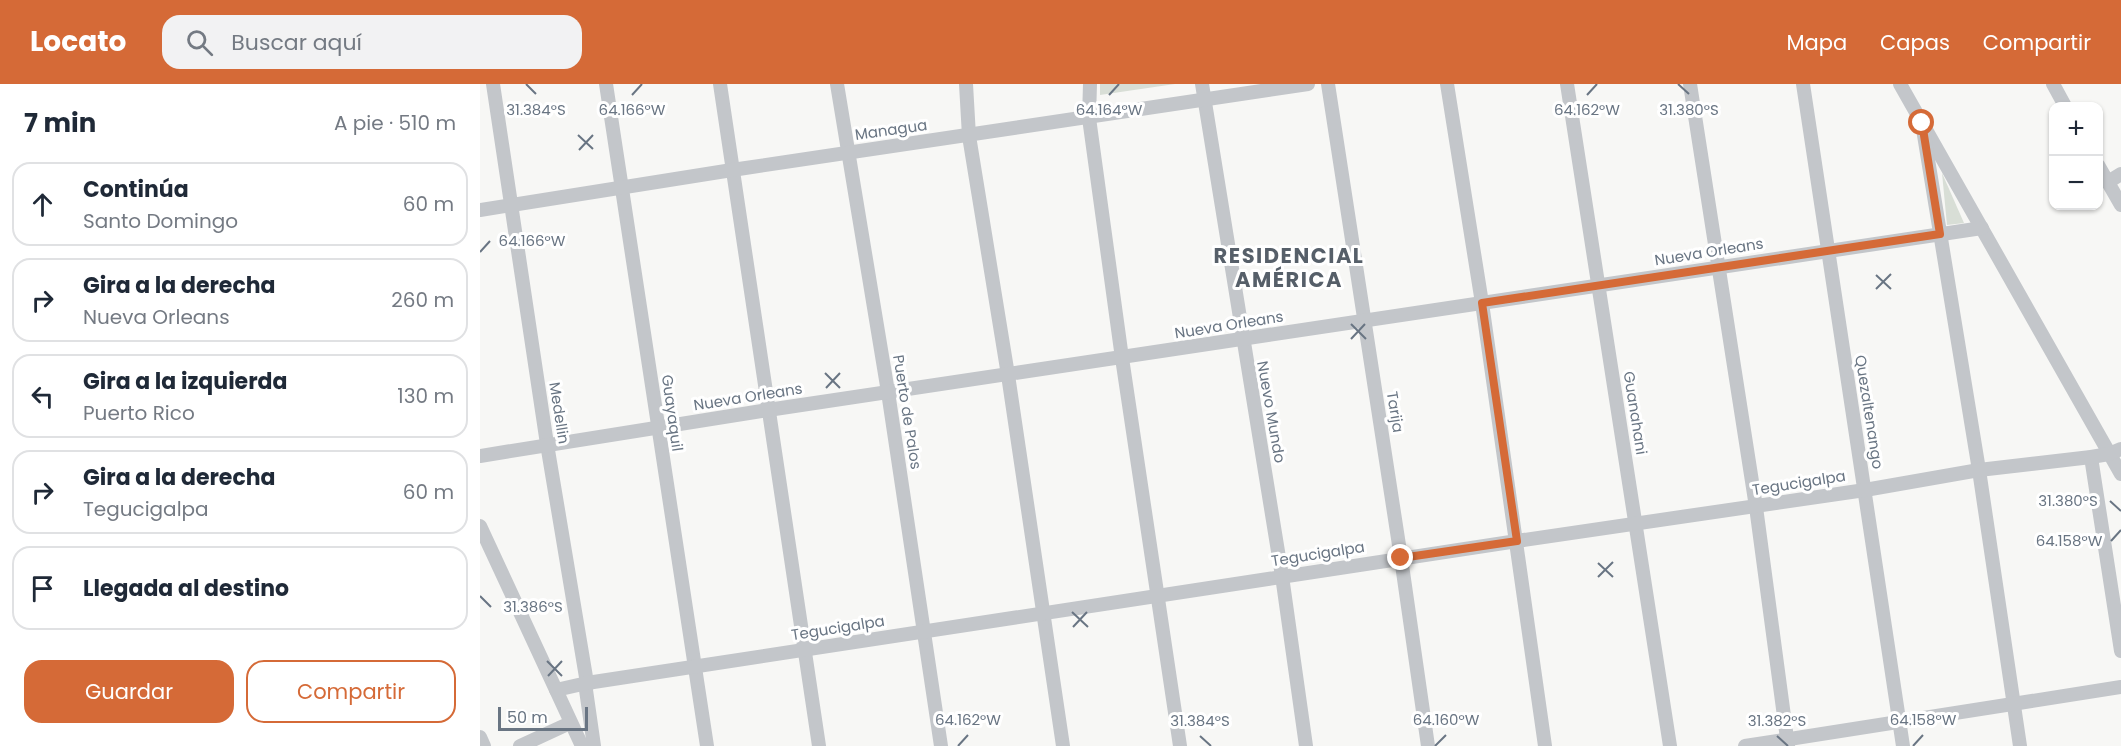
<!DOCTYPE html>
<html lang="es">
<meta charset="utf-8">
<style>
:root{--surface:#fff;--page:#f2f2f3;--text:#1f2937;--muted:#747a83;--line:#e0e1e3;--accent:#d56a37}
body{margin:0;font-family:Poppins,sans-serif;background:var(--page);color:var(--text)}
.controls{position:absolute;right:18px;top:18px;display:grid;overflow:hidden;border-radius:12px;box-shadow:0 2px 4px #0004}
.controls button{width:54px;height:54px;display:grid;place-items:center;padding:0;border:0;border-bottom:2px solid var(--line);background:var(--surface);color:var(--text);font:30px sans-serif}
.scale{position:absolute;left:18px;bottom:15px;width:90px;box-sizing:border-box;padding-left:6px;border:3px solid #697583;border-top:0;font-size:16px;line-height:21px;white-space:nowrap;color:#697583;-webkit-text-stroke:4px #fff;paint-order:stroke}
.stop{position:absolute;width:18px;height:18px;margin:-14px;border:4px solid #d56a37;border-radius:50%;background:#fff}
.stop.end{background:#d56a37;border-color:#fff;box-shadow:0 2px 6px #0008}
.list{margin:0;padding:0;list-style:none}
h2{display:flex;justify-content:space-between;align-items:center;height:78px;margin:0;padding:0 24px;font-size:26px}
h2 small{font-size:20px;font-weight:400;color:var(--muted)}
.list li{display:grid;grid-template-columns:39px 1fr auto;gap:18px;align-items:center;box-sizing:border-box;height:84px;margin:0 12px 12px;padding:0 12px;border:2px solid var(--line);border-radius:18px}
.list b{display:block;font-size:22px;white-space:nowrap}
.list p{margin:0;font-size:20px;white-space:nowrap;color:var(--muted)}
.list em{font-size:20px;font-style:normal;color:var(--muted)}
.actions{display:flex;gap:12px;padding:18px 24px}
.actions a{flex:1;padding:14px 0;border:2px solid var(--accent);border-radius:18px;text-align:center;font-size:21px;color:var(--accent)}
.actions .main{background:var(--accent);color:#fff}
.icon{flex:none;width:33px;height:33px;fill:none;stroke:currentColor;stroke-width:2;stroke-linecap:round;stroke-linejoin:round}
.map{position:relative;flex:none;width:1641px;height:662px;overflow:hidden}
header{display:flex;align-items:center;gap:36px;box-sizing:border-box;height:84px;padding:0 30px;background:var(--accent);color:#fff}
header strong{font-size:28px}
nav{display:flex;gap:33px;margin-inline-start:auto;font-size:21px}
.search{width:420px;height:54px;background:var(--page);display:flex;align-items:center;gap:15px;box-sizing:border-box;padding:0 21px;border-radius:18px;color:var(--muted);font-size:22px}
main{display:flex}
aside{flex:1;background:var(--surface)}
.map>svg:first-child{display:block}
.green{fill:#d8ded6}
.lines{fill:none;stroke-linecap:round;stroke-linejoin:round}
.street{stroke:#c3c6ca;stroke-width:14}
.route{stroke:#d56a37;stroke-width:8}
.ticks{fill:none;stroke:#697583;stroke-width:2}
.labels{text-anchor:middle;stroke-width:6;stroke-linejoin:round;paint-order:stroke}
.street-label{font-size:15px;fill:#697583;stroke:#fff}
.district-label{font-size:21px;font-weight:bold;letter-spacing:1.5px;fill:#565f69;stroke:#fff}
.ticks-label{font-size:15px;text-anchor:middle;fill:#697583;stroke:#fff;stroke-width:6;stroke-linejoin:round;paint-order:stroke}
</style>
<header>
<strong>Locato</strong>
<div class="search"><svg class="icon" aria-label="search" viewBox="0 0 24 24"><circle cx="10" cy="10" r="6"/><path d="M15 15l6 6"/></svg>Buscar aquí</div>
<nav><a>Mapa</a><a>Capas</a><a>Compartir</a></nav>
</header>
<main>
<aside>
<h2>7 min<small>A pie · 510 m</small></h2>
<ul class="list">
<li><svg class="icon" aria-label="ahead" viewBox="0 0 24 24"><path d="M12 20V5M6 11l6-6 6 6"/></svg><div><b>Continúa</b><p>Santo Domingo</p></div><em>60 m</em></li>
<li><svg class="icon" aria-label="right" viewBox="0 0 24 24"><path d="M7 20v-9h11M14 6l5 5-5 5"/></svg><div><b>Gira a la derecha</b><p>Nueva Orleans</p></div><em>260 m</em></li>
<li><svg class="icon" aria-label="left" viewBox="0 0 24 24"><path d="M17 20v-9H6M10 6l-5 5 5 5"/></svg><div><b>Gira a la izquierda</b><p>Puerto Rico</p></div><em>130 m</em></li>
<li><svg class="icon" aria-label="right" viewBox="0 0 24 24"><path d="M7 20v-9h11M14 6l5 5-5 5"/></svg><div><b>Gira a la derecha</b><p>Tegucigalpa</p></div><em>60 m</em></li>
<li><svg class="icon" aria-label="arrive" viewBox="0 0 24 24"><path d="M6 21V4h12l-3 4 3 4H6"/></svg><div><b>Llegada al destino</b></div></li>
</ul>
<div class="actions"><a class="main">Guardar</a><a>Compartir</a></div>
</aside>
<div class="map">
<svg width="1641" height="662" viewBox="0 0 1641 662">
<rect width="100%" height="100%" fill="#f7f7f5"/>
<g class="green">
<polygon points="620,0 695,0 620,11"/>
<polygon points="1462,89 1484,139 1467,141"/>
</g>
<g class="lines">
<g class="street">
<polyline points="13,0 67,360 107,599 106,606 114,662"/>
<polyline points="126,0 227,662"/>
<polyline points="240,0 339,662"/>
<polyline points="357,0 408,308 461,662"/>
<polyline points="486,0 489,52 528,291 583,662"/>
<polyline points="610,0 609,34 642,274 700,662"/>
<polyline points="722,0 802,492 826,662"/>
<polyline points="848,0 921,474 948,662"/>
<polyline points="967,0 1002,219 1065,662"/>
<polyline points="1087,0 1190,662"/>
<polyline points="1210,0 1276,423 1308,662"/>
<polyline points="1323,0 1423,662"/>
<polyline points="1420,0 1641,390"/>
<polyline points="1573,0 1585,22"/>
<polyline points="1442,39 1499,386 1540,662"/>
<polyline points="1618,81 1641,121"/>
<polyline points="1628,98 1641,90"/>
<polyline points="0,126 252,86 828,0"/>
<polyline points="0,372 288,326 1502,144"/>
<polyline points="1611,373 1641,567"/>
<polyline points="0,442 102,662"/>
<polyline points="76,606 107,599 1037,457 1385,406 1499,386 1611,373 1629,370 1641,365"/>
<polyline points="0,653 4,662"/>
<polyline points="40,662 90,639"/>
<polyline points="1265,662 1641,603"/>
</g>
</g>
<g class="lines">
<polyline class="route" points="921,474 1037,457 1002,219 1460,150 1442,39"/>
</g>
<path class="ticks" d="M46,0L56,10M1198,0L1209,10M152,11L162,0M629,11L639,0M1107,11L1117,0M98,51L113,65M99,66L113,51M0,168L10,157M1396,191L1411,205M1396,205L1411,190M871,240L886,255M871,255L885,240M345,289L360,304M346,304L360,289M1630,417L1641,427M1631,457L1641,446M1118,479L1133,493M1118,493L1133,478M0,512L11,523M592,528L608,543M593,543L607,528M67,577L82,592M68,592L82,577M720,652L731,662M1297,652L1308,662M478,662L488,651M955,662L966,651M1433,662L1443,651"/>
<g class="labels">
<g class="street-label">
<text transform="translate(411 46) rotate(-8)" y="5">Managua</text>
<text transform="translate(1229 168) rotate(-9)" y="5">Nueva Orleans</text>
<text transform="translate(749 241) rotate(-9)" y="5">Nueva Orleans</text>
<text transform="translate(268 313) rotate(-9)" y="5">Nueva Orleans</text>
<text transform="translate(427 328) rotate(81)" y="5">Puerto de Palos</text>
<text transform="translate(791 328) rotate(80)" y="5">Nuevo Mundo</text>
<text transform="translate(915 328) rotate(81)" y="5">Tarija</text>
<text transform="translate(1389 328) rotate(81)" y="5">Quezaltenango</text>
<text transform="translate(79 329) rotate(81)" y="5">Medellin</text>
<text transform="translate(192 329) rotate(82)" y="5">Guayaquil</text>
<text transform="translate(1155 329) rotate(81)" y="5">Guanahani</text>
<text transform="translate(1319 399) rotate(-9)" y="5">Tegucigalpa</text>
<text transform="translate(838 470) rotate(-9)" y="5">Tegucigalpa</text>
<text transform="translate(358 544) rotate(-9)" y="5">Tegucigalpa</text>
</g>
<g class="district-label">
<text x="809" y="179">RESIDENCIAL<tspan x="809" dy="24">AMÉRICA</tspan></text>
</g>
</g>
<g class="ticks-label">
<text x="56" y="31">31.384°S</text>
<text x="1209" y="31">31.380°S</text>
<text x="152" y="31">64.166°W</text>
<text x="629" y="31">64.164°W</text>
<text x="1107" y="31">64.162°W</text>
<text x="52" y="162">64.166°W</text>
<text x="1588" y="422">31.380°S</text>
<text x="1589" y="462">64.158°W</text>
<text x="53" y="528">31.386°S</text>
<text x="488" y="641">64.162°W</text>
<text x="966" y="641">64.160°W</text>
<text x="1443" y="641">64.158°W</text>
<text x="720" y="642">31.384°S</text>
<text x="1297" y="642">31.382°S</text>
</g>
</svg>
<div class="controls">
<button>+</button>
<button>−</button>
</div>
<div class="scale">50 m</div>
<div class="stop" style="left:1442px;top:39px"></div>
<div class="stop end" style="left:921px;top:474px"></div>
</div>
</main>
